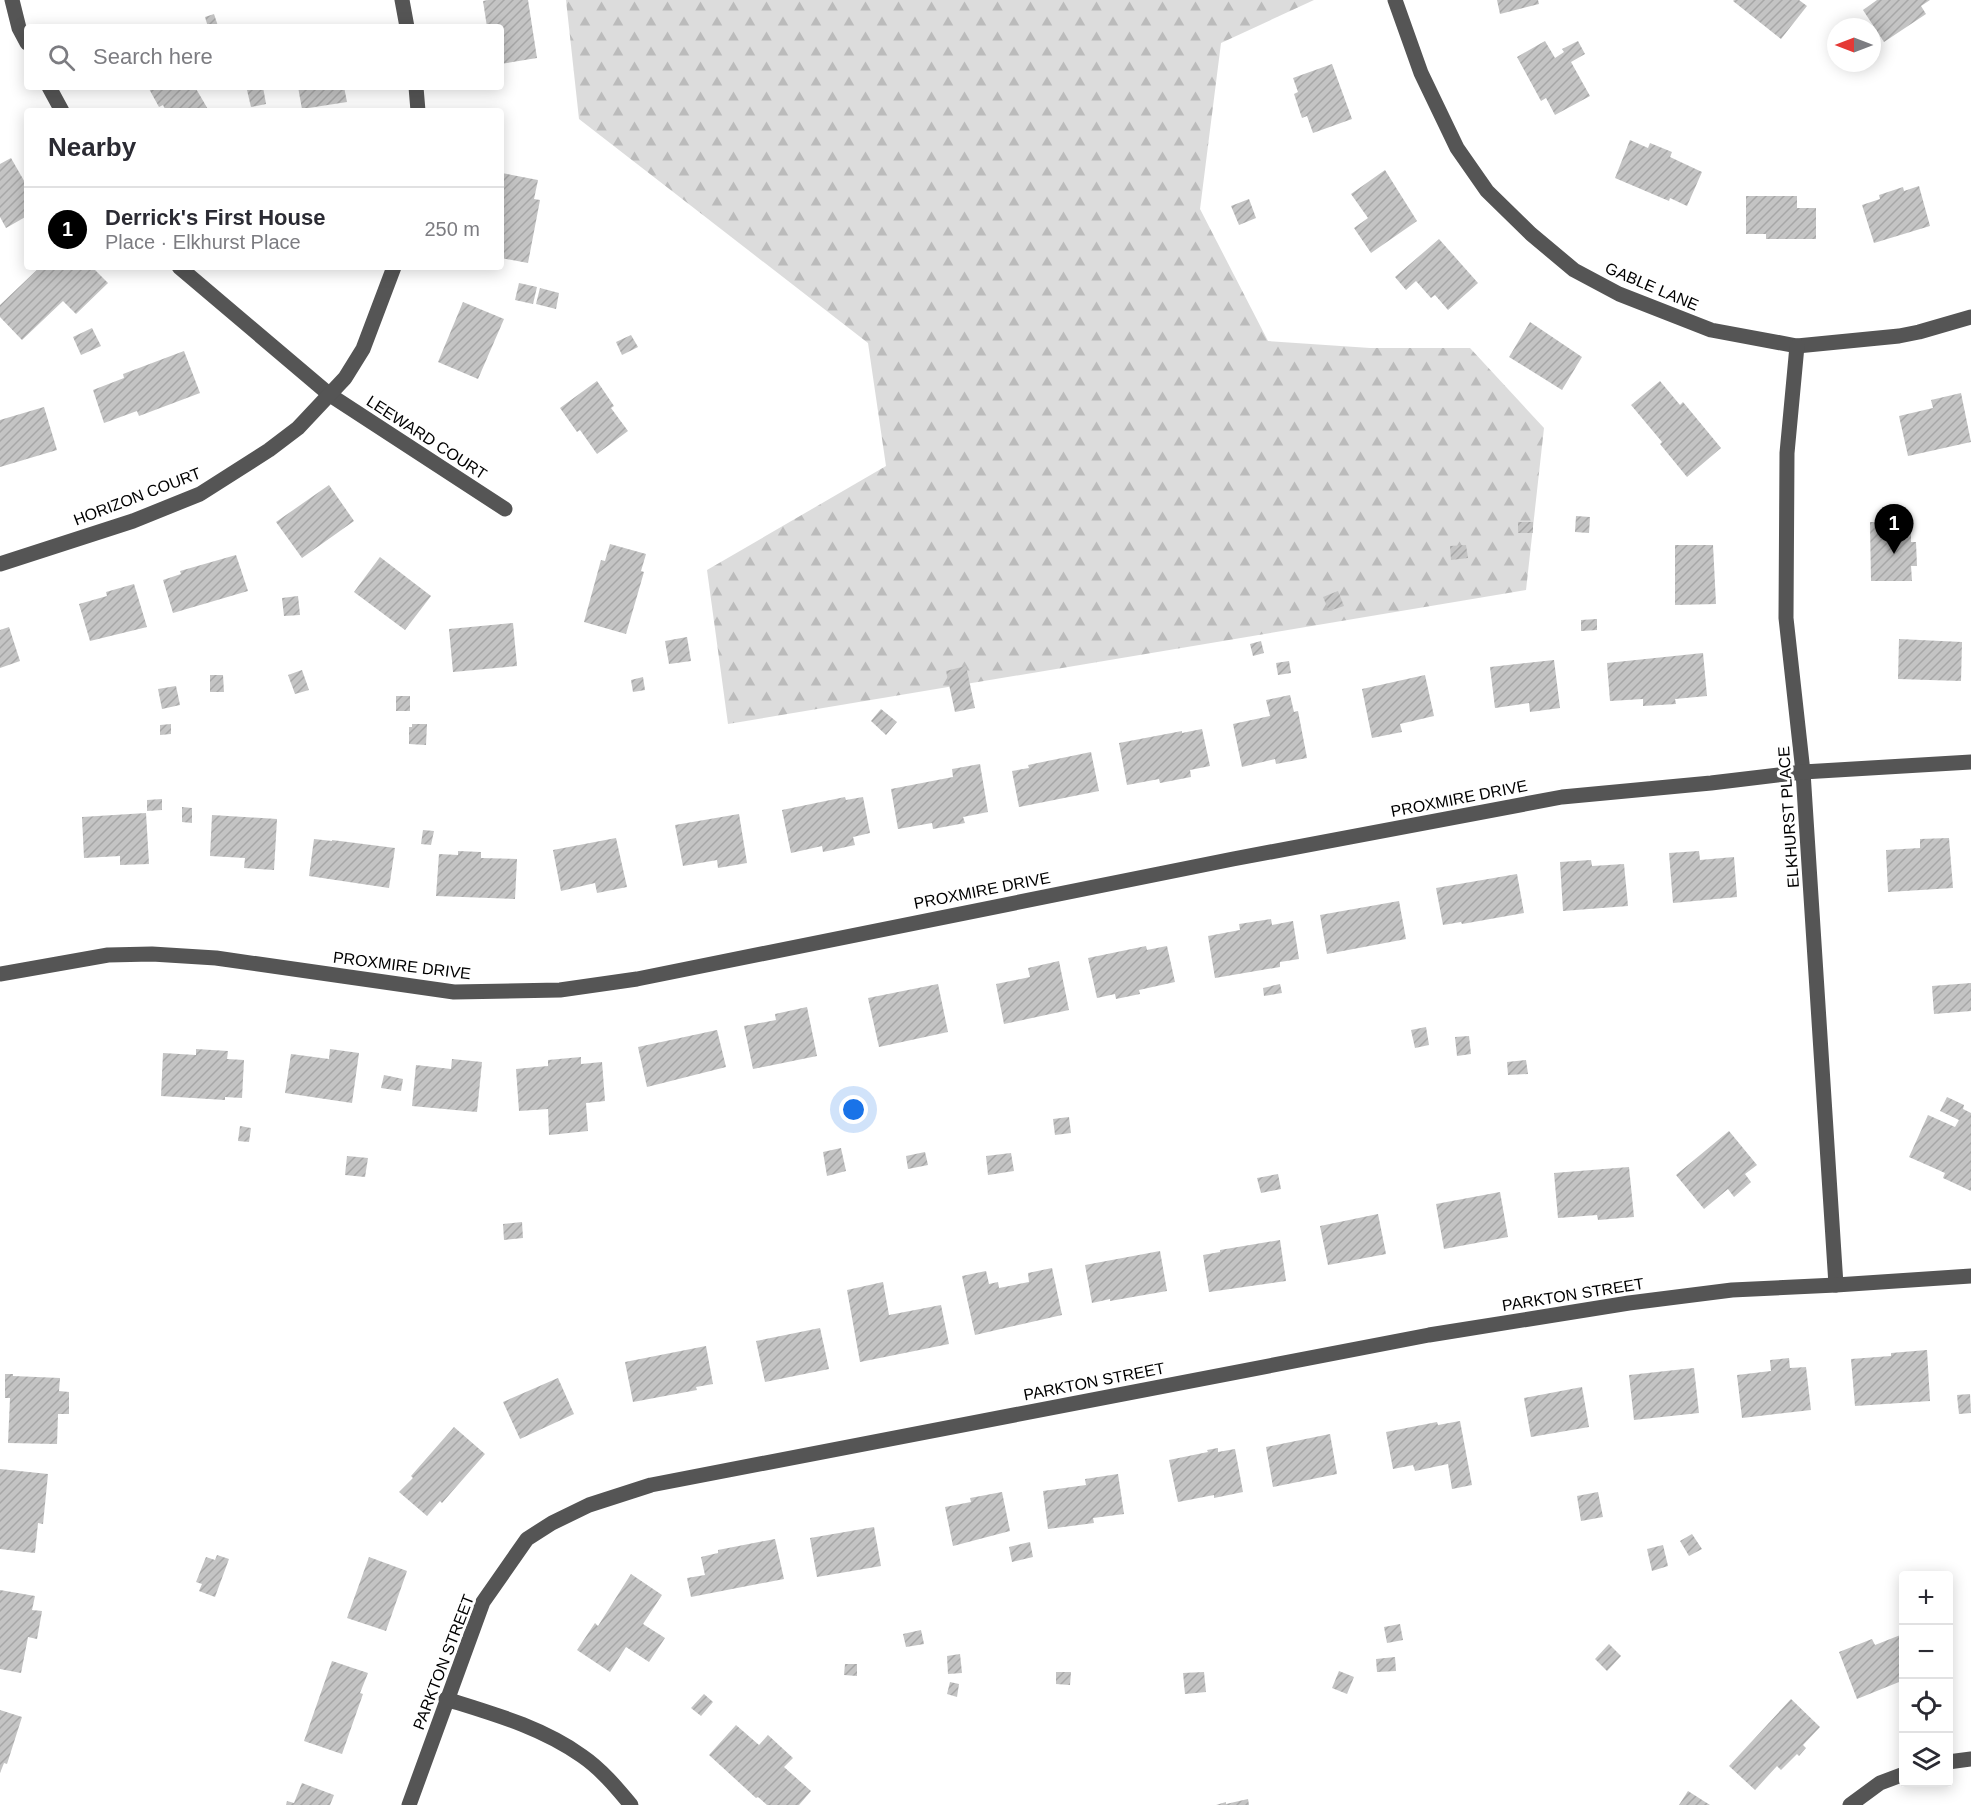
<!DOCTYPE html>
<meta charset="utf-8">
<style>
:root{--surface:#fff;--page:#f7f7f7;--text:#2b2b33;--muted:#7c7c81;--line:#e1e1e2;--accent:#000}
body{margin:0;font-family:Helvetica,sans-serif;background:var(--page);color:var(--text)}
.controls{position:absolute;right:18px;bottom:18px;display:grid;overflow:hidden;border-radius:6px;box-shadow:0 3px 15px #0003}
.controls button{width:54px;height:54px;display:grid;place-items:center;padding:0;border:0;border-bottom:2px solid var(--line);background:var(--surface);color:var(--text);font:30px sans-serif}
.compass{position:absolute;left:1827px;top:18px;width:54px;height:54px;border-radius:50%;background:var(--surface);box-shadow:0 3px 15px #0003;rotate:270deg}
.you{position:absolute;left:854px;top:1110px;width:21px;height:21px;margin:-15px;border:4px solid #fff;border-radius:50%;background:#1a73e8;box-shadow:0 0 0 9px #1a73e833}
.badge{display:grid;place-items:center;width:39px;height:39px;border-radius:50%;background:var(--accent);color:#fff;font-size:20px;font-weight:700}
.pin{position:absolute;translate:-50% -50px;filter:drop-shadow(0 2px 3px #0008)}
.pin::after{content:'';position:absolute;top:32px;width:21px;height:18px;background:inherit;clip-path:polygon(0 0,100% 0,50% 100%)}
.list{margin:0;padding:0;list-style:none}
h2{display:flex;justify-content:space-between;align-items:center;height:78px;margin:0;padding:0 24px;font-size:26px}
h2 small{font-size:20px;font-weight:400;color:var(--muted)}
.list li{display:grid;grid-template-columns:39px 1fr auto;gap:18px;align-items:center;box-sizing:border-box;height:84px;padding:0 24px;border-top:2px solid var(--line)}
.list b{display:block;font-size:22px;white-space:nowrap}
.list p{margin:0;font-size:20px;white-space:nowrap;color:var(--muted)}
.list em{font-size:20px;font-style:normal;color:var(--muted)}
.icon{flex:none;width:33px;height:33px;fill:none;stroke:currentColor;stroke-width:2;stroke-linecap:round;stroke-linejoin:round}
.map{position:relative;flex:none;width:1971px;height:1805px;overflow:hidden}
.search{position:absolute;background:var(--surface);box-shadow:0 3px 15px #0003;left:24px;top:24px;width:480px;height:66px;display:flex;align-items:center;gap:15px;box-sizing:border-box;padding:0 21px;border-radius:6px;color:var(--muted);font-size:22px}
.panel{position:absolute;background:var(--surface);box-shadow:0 3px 15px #0003;left:24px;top:108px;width:480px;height:162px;border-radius:6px}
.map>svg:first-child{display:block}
.forest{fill:url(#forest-firs)}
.building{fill:url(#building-hatch)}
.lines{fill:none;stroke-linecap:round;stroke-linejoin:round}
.minor{stroke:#555;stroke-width:15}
.labels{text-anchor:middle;stroke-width:6;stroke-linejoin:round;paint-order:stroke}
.street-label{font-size:16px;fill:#000;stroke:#fff}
</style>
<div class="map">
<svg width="1971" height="1805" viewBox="0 0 1971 1805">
<defs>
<pattern id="forest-firs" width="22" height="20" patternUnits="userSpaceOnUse" patternTransform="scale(1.5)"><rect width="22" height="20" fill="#dcdcdc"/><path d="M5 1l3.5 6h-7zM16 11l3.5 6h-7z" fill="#bbb"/></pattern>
<pattern id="building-hatch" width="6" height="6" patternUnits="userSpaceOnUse" patternTransform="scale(1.5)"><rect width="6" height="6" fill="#c4c4c4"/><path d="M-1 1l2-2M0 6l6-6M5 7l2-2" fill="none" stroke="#a7a7a7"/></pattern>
</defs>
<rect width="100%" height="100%" fill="#fff"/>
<polygon class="forest" points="566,0 1314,0 1221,43 1200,209 1268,341 1370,348 1470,348 1544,428 1526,590 728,724 707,570 886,466 868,343 579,119"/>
<g class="building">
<polygon points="488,0 528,0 537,58 501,64 501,27 487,27 483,1"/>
<polygon points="1497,0 1538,0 1539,4 1500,14"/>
<polygon points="1734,0 1799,0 1807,6 1781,39 1733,1"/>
<polygon points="1877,0 1930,0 1921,6 1926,14 1884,42 1863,10"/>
<polygon points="214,14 218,26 208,27 205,17"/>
<polygon points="1545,41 1555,58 1564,52 1562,49 1578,41 1585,54 1571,62 1590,96 1555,115 1546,98 1541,101 1517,57"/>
<polygon points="1332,64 1352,119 1313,133 1307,116 1302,118 1294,94 1298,92 1293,78"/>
<polygon points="148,87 195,87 209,111 166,111 163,105 159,107"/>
<polygon points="263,87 266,104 251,107 247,90"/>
<polygon points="298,87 344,87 347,102 302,109"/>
<polygon points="1630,140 1648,148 1650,143 1672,152 1670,157 1702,172 1687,206 1670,198 1669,201 1615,178"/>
<polygon points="11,158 27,186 27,216 6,228 0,217 0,164"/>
<polygon points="1385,170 1417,221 1371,253 1354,228 1368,218 1351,194"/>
<polygon points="502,173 538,180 534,199 540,200 528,263 501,258"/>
<polygon points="1919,186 1930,226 1874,243 1862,205 1880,199 1879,195 1903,187 1904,191"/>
<polygon points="1746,196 1797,196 1797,208 1816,208 1816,239 1766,239 1766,234 1746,234"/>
<polygon points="1249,199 1256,218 1239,225 1231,206"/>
<polygon points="1439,239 1478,283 1448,310 1435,295 1431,298 1416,281 1406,290 1395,277"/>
<polygon points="40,267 92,267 108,283 76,314 63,301 22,340 0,317 0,305"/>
<polygon points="519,283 537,287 533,304 515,300"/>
<polygon points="540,288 559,293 556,309 536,304"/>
<polygon points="463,302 504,319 478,379 438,362"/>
<polygon points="1530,322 1582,357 1562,390 1509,357"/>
<polygon points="92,328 101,346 81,355 73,337"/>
<polygon points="631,335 638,347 622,355 616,342"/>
<polygon points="184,351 200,393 139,416 137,411 104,423 93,390 124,378 123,374"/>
<polygon points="597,381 614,406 611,408 628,431 597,454 580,430 577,432 560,408"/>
<polygon points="1660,381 1680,405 1683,402 1721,448 1687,477 1660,444 1662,442 1631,405"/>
<polygon points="1961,393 1971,442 1908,456 1899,416 1933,408 1931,400"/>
<polygon points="44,407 57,450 0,467 0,420"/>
<polygon points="329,485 354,521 302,558 276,522"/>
<polygon points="1576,516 1590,517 1589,533 1575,532"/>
<rect x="1518" y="522" width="15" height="11"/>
<polygon points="1870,522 1911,522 1911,542 1916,542 1917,566 1911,566 1912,581 1871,581"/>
<polygon points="610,544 646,554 641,571 644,572 626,634 584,622 601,560 605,561"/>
<polygon points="1466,545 1468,558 1451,560 1450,546"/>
<polygon points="1675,545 1713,545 1716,604 1675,605"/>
<polygon points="236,555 248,591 173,613 163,580 181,574 180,571"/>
<polygon points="380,557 431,596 405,630 354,592"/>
<polygon points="134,584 147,627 90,641 79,604 107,596 106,592"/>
<polygon points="1338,591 1344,606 1329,611 1323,597"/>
<polygon points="298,596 300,615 284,616 282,598"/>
<polygon points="1597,619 1597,630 1581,631 1581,620"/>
<polygon points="513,623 517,666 453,672 449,629"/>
<polygon points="9,627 20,661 0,668 0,630"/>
<polygon points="687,637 691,661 669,664 665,641"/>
<polygon points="1899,639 1962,642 1961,681 1898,679"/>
<polygon points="1261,641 1264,653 1253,656 1250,644"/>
<polygon points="1703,653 1707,696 1675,699 1676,704 1643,706 1643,699 1610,701 1607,663"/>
<polygon points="1554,660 1560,708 1530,712 1529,703 1495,708 1490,667"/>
<polygon points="1289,661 1291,673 1278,675 1276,663"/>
<polygon points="966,666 975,708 955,712 946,671"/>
<polygon points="302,670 309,690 295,694 288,675"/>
<polygon points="210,675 223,675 224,692 210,692"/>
<polygon points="1425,675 1434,716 1400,724 1402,732 1372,738 1362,689"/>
<polygon points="643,677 645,690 633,692 631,680"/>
<polygon points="176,686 180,705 162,709 158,689"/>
<polygon points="1290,695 1294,712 1298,711 1307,758 1276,764 1275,759 1242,767 1233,724 1270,716 1266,700"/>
<rect x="396" y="696" width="14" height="15"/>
<polygon points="881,709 897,722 886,735 871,721"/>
<polygon points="171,724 171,734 160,735 160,725"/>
<polygon points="412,724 427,724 426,745 409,744 409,727 412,727"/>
<polygon points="1202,729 1210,766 1190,770 1191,777 1160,783 1159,779 1127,785 1119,743 1182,731 1182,733"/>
<polygon points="1091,752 1099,791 1019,807 1012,771 1029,768 1028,765"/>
<polygon points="980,764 988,812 963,817 965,823 933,829 932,823 898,829 891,789 953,777 952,769"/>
<polygon points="845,797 846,800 863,797 870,833 853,837 855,845 823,852 822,846 791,853 782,810"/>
<polygon points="162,799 162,810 147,811 147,800"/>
<polygon points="182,807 192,808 192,823 182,822"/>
<polygon points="146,813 149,864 120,865 120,856 84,858 82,817"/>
<polygon points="739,814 747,863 718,868 717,860 683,866 675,825"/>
<polygon points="212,815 277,819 274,870 244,868 245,858 210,856"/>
<polygon points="423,830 434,831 431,845 421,844"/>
<polygon points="616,838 627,887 597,893 595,883 561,891 553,850"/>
<polygon points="1949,838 1953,888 1888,892 1886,850 1920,848 1920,839"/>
<polygon points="314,839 332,841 332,840 395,848 389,888 309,876"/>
<polygon points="458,851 481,852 481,858 517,859 515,899 436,896 439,854 458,855"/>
<polygon points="1699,851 1700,860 1734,857 1737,897 1673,903 1669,853"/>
<polygon points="1591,860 1592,866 1624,864 1628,906 1563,911 1560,862"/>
<polygon points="1517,874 1524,913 1462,924 1461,922 1443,925 1436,888"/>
<polygon points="1399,901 1406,939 1327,954 1320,915"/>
<polygon points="1271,919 1272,925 1293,921 1299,959 1280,962 1280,967 1215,978 1208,936 1240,930 1239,924"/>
<polygon points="1146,946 1147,950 1167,946 1175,982 1139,990 1140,994 1116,999 1115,994 1097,998 1088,958"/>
<polygon points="1059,961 1069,1010 1004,1024 996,984 1030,977 1028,968"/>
<polygon points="1971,983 1971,1011 1934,1014 1932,986"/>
<polygon points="938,984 948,1032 879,1047 868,998"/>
<polygon points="1280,984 1282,993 1264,996 1263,988"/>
<polygon points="807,1007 817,1056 753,1069 744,1026 776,1020 775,1014"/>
<polygon points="1426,1027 1429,1045 1415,1048 1411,1030"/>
<polygon points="717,1030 726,1067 647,1087 638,1047"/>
<polygon points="1469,1036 1471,1054 1457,1056 1455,1037"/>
<polygon points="196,1049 228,1051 227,1059 244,1060 242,1098 225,1097 225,1100 161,1096 163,1053 196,1055"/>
<polygon points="330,1049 359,1053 352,1103 285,1093 291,1054 329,1059"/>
<polygon points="581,1057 581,1064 602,1062 605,1101 586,1103 588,1131 549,1135 548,1109 519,1111 516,1069 548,1066 548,1060"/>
<polygon points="452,1059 482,1062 477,1112 412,1106 416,1065 451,1069"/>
<polygon points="1526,1060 1528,1074 1508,1075 1507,1062"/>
<polygon points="384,1075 403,1079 401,1091 381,1088"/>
<polygon points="1947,1097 1964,1105 1963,1109 1971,1113 1971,1191 1943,1178 1945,1173 1909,1157 1928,1115 1955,1127 1959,1120 1940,1111"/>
<polygon points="1069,1117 1071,1133 1055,1135 1053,1119"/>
<polygon points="240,1126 251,1128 249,1142 238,1141"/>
<polygon points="1729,1131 1757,1165 1745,1174 1751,1182 1734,1197 1728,1189 1704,1209 1676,1175"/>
<polygon points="841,1148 846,1171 827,1176 823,1152"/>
<polygon points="925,1152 928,1165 908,1169 906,1156"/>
<polygon points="1011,1153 1014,1171 988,1175 986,1156"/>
<polygon points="347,1156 368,1158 365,1177 345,1175"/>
<polygon points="1629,1167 1634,1217 1598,1220 1597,1215 1558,1218 1554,1173"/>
<polygon points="1278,1174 1281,1189 1261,1193 1257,1178"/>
<polygon points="1500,1192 1508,1237 1444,1249 1436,1204"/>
<polygon points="1378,1214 1386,1254 1328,1265 1320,1226"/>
<polygon points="522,1222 523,1238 504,1240 503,1224"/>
<polygon points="1280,1240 1286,1281 1209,1292 1203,1255 1220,1252 1220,1250"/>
<polygon points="1160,1251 1167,1291 1110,1301 1110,1299 1092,1303 1085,1265"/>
<polygon points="1052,1268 1062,1315 975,1335 962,1276 986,1271 989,1284 998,1282 999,1288 1029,1282 1028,1273"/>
<polygon points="883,1282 889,1315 941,1305 949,1344 860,1362 847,1290"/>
<polygon points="820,1328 829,1369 765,1382 756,1341"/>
<polygon points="706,1346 713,1384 696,1387 697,1390 633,1402 625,1362"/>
<polygon points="1927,1350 1930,1401 1855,1406 1851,1359 1891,1356 1891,1353"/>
<polygon points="1789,1358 1790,1368 1806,1367 1811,1410 1742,1418 1737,1375 1771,1371 1770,1360"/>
<polygon points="1694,1368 1699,1413 1634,1420 1629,1375"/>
<polygon points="5,1374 13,1374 13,1376 60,1378 59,1391 69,1392 69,1414 58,1414 57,1444 8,1443 10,1398 5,1398"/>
<polygon points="558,1378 574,1414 520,1439 503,1402"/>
<polygon points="1582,1387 1589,1427 1531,1437 1524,1398"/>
<polygon points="1970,1394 1971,1413 1959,1414 1957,1395"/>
<polygon points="1460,1421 1472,1485 1452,1489 1448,1464 1415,1471 1413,1465 1393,1469 1386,1432 1437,1422 1438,1425"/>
<polygon points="454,1427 485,1454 442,1503 440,1501 427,1516 399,1492 413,1478 411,1476"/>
<polygon points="1330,1434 1337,1474 1273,1487 1266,1447"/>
<polygon points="1218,1448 1218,1452 1235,1449 1243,1492 1214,1498 1214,1495 1178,1502 1169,1460 1208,1452 1207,1450"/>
<polygon points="0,1469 48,1474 43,1524 38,1523 35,1553 0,1549"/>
<polygon points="1118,1474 1124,1514 1093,1518 1094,1523 1048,1529 1043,1491 1086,1485 1085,1479"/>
<polygon points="1002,1492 1010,1531 953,1546 945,1507 971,1502 970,1498"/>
<polygon points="1598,1492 1603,1517 1581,1521 1577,1496"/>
<polygon points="874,1527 881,1566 817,1577 810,1538"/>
<polygon points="1692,1534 1702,1549 1689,1556 1680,1541"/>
<polygon points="775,1539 784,1579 691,1597 687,1578 705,1575 701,1557 718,1553 718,1550"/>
<polygon points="1030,1542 1033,1557 1012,1562 1009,1547"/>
<polygon points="1663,1545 1668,1566 1652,1571 1647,1549"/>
<polygon points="217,1555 229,1559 215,1597 199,1591 202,1584 196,1582 206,1557 215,1560"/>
<polygon points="369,1557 407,1571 386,1631 347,1618"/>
<polygon points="631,1574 662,1595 643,1624 665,1638 649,1662 626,1647 610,1672 577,1650 595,1623 598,1626"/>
<polygon points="0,1590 35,1596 32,1610 42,1611 37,1639 28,1637 21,1673 0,1669"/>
<polygon points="1400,1624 1403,1640 1387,1643 1384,1627"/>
<polygon points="921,1630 924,1644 906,1647 903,1634"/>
<polygon points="1903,1634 1904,1680 1857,1699 1839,1652 1872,1639 1875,1645"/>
<polygon points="1609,1644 1621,1656 1607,1671 1595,1659"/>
<polygon points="960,1654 962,1673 948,1674 947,1656"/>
<polygon points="1395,1657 1396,1671 1377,1672 1376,1659"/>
<polygon points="332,1661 368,1673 360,1693 363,1694 342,1754 304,1741"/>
<polygon points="845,1664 857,1664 857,1676 844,1675"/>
<polygon points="1339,1671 1354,1677 1347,1694 1332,1688"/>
<polygon points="1056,1672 1071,1672 1070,1685 1056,1684"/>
<polygon points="1204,1672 1206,1692 1185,1694 1183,1673"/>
<polygon points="950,1682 959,1684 957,1697 947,1694"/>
<polygon points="704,1694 713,1702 701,1716 691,1708"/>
<polygon points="1791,1699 1820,1727 1803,1745 1806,1748 1799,1756 1797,1754 1781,1770 1777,1766 1755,1790 1729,1766"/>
<polygon points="0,1710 22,1717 7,1764 4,1763 0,1773"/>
<polygon points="736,1725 759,1745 768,1735 793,1758 784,1767 811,1791 799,1805 767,1805 758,1797 756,1798 709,1755"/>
<polygon points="302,1783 334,1795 330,1805 286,1805 287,1801 294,1803"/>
<polygon points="1688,1791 1710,1805 1679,1805"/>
<polygon points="1248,1799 1249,1805 1216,1805 1226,1802 1226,1804"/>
</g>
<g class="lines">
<g class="minor">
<polyline points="12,0 19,28 27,43"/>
<polyline points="402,0 407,27"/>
<polyline points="1395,0 1421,73 1457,148 1487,191 1531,234 1574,270 1619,294 1711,330 1797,346 1899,336 1919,332 1971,317"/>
<polyline points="49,87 62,111"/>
<polyline points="416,87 418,111"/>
<polyline points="179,267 330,395 505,509"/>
<polyline points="1797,346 1787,453 1786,618 1803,772 1836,1285"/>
<polyline points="0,564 133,521 200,494 269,450 298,428 345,378 363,349 394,267"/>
<polyline points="0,974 108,955 152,954 216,958 454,992 560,990 637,979 1233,859 1562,797 1711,783 1803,772 1971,762"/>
<path d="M446,1699C494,1714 541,1727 582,1756C601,1769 616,1787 631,1805"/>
<polyline points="1948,1762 1971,1759"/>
<polyline points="409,1805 483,1602 527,1539 552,1523 589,1505 651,1485 1429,1335 1629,1303 1732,1290 1836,1285 1971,1276"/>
<polyline points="1850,1805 1880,1783 1904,1774"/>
</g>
</g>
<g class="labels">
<g class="street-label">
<text transform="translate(1652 286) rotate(23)" y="6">GABLE LANE</text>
<text transform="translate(427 437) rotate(33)" y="6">LEEWARD COURT</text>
<text transform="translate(137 496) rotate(-21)" y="6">HORIZON COURT</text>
<text transform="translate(1459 798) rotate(-11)" y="6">PROXMIRE DRIVE</text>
<text transform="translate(1788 817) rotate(-94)" y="6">ELKHURST PLACE</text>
<text transform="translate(982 890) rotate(-11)" y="6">PROXMIRE DRIVE</text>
<text transform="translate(402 965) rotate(7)" y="6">PROXMIRE DRIVE</text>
<text transform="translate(1573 1294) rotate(-9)" y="6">PARKTON STREET</text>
<text transform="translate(1094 1381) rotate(-11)" y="6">PARKTON STREET</text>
<text transform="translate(443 1662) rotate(-69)" y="6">PARKTON STREET</text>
</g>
</g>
</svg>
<div class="controls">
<button>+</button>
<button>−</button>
<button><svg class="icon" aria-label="locate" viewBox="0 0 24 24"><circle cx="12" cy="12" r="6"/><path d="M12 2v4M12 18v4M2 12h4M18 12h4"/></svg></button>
<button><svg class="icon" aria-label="layers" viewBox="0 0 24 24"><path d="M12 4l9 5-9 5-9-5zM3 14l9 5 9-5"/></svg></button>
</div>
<svg class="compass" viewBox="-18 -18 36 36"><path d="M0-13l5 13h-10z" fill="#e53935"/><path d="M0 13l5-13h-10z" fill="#7c7c81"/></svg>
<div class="you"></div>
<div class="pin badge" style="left:1894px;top:554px">1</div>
<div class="search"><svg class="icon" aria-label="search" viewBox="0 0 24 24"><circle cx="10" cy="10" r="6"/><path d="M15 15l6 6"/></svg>Search here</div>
<section class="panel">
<h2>Nearby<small></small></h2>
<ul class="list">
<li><span class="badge">1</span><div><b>Derrick's First House</b><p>Place · Elkhurst Place</p></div><em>250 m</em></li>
</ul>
</section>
</div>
